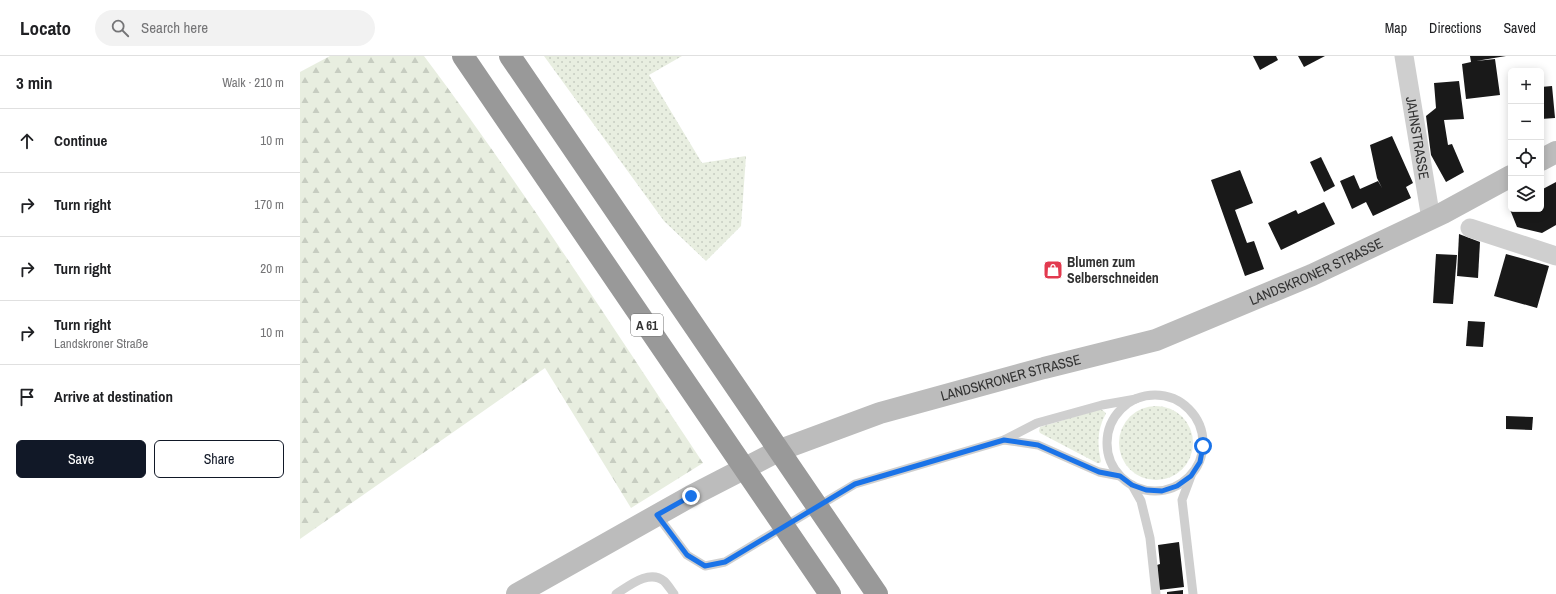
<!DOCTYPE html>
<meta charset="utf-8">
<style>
:root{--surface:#fff;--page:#f2f2f2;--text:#202124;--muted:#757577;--line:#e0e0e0;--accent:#111827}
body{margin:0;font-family:"Archivo Narrow",sans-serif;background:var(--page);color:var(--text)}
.controls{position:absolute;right:12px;top:12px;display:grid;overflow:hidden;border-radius:6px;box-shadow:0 2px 10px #0003}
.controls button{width:36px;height:36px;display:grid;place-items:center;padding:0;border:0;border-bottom:1px solid var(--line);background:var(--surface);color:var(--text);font:20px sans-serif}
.stop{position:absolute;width:12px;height:12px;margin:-9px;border:3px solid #1a73e8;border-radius:50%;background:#fff}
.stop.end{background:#1a73e8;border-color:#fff;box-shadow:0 1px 4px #0008}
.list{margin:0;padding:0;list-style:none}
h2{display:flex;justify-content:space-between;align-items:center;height:52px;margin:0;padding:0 16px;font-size:17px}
h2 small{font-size:13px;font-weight:400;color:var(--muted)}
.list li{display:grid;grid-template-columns:26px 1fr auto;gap:12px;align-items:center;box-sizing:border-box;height:64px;padding:0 16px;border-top:1px solid var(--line)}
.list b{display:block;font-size:15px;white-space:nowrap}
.list p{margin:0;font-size:13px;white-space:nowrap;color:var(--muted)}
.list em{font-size:13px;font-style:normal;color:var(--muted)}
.actions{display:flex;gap:8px;padding:12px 16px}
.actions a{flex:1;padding:9px 0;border:1px solid var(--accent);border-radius:6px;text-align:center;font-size:14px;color:var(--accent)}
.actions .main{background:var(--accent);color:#fff}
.icon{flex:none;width:22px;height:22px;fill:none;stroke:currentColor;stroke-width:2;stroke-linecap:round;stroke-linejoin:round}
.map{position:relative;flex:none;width:1256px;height:538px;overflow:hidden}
header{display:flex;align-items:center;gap:24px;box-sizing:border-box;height:56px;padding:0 20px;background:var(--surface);border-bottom:1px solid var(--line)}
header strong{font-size:19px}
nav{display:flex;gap:22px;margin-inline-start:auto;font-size:14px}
.search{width:280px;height:36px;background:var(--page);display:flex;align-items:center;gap:10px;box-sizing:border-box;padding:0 14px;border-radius:22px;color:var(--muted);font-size:15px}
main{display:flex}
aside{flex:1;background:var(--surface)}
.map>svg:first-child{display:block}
.grass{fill:url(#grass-dots)}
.forest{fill:url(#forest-firs)}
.building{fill:#191919}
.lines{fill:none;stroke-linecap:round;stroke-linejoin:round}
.lane{stroke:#cfcfcf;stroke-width:9}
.street{stroke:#cfcfcf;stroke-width:19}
.secondary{stroke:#bcbcbc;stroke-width:22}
.highway-bridge{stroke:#999;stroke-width:22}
.route{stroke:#1a73e8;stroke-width:5}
.labels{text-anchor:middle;stroke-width:4;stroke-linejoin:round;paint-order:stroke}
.shield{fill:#fff;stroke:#707070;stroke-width:1}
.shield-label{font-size:13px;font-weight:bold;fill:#323232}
.street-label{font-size:14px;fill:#323232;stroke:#fff}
.poi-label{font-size:14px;font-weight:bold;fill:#323232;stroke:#fff;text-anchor:start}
</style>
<header>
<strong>Locato</strong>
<div class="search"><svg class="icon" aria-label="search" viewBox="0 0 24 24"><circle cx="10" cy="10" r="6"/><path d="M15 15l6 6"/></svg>Search here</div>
<nav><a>Map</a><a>Directions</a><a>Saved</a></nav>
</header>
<main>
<aside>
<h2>3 min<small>Walk · 210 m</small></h2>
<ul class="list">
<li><svg class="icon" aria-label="ahead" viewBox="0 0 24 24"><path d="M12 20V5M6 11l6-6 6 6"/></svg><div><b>Continue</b></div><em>10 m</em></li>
<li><svg class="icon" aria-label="right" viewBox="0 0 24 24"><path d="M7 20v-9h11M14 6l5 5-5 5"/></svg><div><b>Turn right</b></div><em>170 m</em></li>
<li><svg class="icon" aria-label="right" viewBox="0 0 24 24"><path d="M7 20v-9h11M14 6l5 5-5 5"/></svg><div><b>Turn right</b></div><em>20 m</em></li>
<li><svg class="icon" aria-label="right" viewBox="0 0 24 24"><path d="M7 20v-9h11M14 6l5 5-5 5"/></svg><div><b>Turn right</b><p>Landskroner Straße</p></div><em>10 m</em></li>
<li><svg class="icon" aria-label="arrive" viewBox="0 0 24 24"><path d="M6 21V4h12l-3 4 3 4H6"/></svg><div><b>Arrive at destination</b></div></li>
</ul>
<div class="actions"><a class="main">Save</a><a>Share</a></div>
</aside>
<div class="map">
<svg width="1256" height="538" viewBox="0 0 1256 538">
<defs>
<pattern id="grass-dots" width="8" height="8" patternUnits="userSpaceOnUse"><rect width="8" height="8" fill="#e8eee0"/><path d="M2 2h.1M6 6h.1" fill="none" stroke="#c7cdc1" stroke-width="1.8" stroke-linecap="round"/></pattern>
<pattern id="forest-firs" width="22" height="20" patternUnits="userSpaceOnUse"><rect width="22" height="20" fill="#e8eee0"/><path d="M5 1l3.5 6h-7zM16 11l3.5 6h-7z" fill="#c7cdc1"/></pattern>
</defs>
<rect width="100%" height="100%" fill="#fff"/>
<g class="grass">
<polygon points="244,0 382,0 349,19 402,107 446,100 441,170 406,205 364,165"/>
<circle cx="856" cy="387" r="37"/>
<path d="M801,353L806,357C805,360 803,363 802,366C797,379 798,392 801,405L800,407H797L740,377L739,375L740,371Z"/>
</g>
<path class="forest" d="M30,0H124C223,132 312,270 403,407L331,452L245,312L0,483V16Z"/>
<g class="building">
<polygon points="953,0 976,0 978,4 960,14"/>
<polygon points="998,0 1025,0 1004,11"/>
<polygon points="1170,0 1206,0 1176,5 1195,3 1200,39 1166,43 1162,8 1171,6"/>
<polygon points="1159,25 1164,63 1144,64 1148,89 1152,88 1164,116 1146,126 1131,99 1126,60 1136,52 1134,27"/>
<polygon points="1252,30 1255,62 1241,63 1241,31"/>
<polygon points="1092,80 1113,127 1106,131 1111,142 1073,160 1066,146 1052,153 1040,125 1054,119 1060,133 1078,125 1082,132 1077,122 1070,89"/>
<polygon points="1021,101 1035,130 1024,136 1010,106"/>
<polygon points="940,114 953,147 935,154 947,187 954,185 964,213 945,220 911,124"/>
<polygon points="1256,126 1256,169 1242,177 1217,171 1209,151 1211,150 1211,153 1241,153 1241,134"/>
<polygon points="1024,146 1035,168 981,194 968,167 996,154 998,158"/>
<polygon points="1159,178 1180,186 1178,222 1157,220"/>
<polygon points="1136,198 1157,199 1153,248 1133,247"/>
<polygon points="1206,198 1249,210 1237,252 1194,240"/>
<polygon points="1168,265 1185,266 1183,291 1166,290"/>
<polygon points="1206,360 1233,361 1232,374 1206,373"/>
<polygon points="879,486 884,531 859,534 857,509 860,508 858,489"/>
<polygon points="883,534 883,538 867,538 867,536"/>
</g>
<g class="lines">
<g class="lane">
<circle cx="855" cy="387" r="48"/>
<polyline points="704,384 738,389 799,416 820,420"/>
<polyline points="891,420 882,444 893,538"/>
<polyline points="832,429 841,445 850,482 856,538"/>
<polyline points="357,459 387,499 405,510 425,506 555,428 704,384 737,367 802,349 836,343"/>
<path d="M316,538C329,530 349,513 364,525C368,529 371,534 374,538"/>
</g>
<g class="street">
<path id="s1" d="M1104,0L1131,163"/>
<polyline points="1170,172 1256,200"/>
</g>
<g class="secondary">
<polyline points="1241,104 1256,96"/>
<path id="s2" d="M217,538L391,440L480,394L580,357L744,312L856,284L1012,219L1143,157L1211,120"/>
</g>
<g class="highway-bridge">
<polyline points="163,0 530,538"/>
<polyline points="210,0 577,538"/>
</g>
</g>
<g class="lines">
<polyline class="route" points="391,440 357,459 387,499 405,510 425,506 555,428 704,384 738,389 799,416 820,420 832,429 846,434 862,435 877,430 891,420 900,406 903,390"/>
</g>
<defs>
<symbol id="shop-square" viewBox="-11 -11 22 22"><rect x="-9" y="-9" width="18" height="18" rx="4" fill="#e23a4f" stroke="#fff"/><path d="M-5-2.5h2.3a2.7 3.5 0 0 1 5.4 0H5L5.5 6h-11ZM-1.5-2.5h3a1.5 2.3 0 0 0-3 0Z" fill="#fff"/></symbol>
</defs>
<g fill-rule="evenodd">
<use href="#shop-square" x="742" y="203" width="22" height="22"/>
</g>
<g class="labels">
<rect class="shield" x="331" y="258" width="32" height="22" rx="3"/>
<g class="shield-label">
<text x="347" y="274">A 61</text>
</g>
<g class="street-label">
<text dy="5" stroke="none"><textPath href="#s1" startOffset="83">JAHNSTRASSE</textPath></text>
<text dy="5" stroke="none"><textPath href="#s2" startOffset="866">LANDSKRONER STRASSE</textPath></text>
<text dy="5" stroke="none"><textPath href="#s2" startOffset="542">LANDSKRONER STRASSE</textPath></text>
</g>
<g class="poi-label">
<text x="767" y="211">Blumen zum<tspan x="767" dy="16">Selberschneiden</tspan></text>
</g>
</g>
</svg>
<div class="controls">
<button>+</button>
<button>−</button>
<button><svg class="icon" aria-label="locate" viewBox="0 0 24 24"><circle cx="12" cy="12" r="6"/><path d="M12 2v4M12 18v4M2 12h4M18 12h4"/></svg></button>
<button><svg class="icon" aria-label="layers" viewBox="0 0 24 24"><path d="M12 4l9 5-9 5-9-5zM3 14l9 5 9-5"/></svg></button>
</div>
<div class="stop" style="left:903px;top:390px"></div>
<div class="stop end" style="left:391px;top:440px"></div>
</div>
</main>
